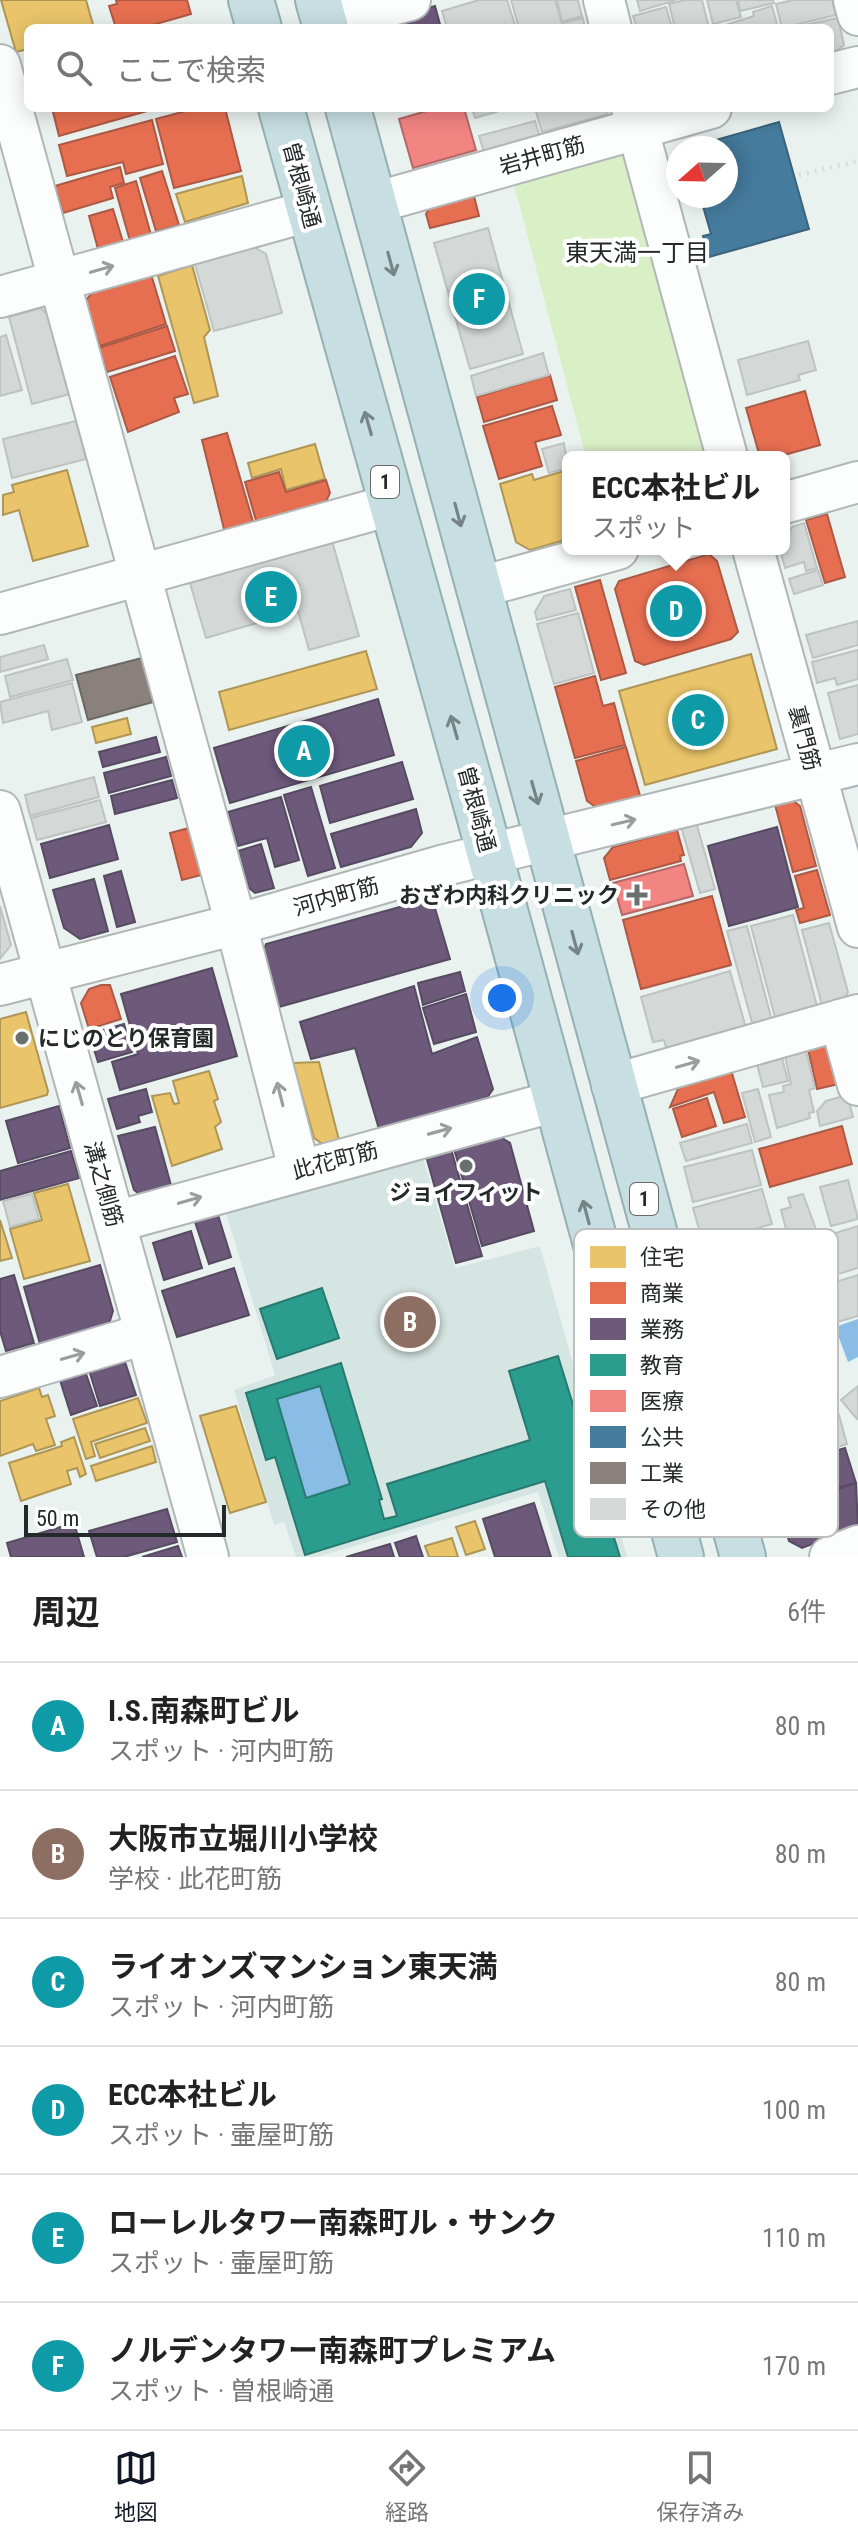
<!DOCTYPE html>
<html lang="ja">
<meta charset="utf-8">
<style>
:root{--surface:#fff;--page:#f2f2f2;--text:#222;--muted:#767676;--line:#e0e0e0;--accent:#111827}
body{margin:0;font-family:"Roboto Condensed","Noto Sans JP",sans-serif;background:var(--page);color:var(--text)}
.compass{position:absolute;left:666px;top:136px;width:72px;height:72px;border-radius:50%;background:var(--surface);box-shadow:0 4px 20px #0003;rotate:250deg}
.scale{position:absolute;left:24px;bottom:20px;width:202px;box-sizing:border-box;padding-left:8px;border:4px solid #242a29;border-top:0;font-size:22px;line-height:28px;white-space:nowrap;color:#242a29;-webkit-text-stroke:6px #fff;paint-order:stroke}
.you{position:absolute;left:502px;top:998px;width:28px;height:28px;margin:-20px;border:6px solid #fff;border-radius:50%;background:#1a73e8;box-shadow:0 0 0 12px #1a73e833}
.badge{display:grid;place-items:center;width:52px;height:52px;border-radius:50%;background:var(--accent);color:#fff;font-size:26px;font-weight:700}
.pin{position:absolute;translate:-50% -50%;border:4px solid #fff;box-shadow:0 2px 8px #0006}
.popup{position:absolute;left:562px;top:451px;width:228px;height:104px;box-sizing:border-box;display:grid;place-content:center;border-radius:12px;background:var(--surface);filter:drop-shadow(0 2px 6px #0005);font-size:26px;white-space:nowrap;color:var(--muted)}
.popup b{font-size:30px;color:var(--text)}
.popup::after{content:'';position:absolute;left:50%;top:100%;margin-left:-16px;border:16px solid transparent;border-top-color:var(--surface)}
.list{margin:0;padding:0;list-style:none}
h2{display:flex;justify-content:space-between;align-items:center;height:104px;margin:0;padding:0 32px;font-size:34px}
h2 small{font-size:26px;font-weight:400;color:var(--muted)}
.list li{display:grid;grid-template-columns:52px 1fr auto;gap:24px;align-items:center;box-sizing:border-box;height:128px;padding:0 32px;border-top:2px solid var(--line)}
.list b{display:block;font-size:30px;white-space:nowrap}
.list p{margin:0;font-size:26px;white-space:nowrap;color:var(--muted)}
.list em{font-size:26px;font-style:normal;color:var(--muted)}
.icon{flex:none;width:44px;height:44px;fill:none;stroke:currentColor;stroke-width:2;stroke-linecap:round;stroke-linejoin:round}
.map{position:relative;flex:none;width:858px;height:1557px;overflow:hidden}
.search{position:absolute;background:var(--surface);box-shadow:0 4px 20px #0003;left:24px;right:24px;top:24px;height:88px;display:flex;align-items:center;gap:20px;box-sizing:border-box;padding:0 28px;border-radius:12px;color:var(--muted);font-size:30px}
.sheet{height:872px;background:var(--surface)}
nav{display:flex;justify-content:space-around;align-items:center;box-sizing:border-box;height:112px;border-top:2px solid var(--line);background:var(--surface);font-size:22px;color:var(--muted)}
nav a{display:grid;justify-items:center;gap:4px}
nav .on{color:var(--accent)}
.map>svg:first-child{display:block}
.built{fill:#d5e5e2}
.green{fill:#d9efc6}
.water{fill:#89bde6}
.homes{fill:#e9c46a;stroke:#ae9656;stroke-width:2}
.shops{fill:#e76f51;stroke:#ac5a45;stroke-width:2}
.offices{fill:#6d597a;stroke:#574b62;stroke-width:2}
.schools{fill:#2a9d8f;stroke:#287a70;stroke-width:2;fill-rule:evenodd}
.health{fill:#f28482;stroke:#b46967;stroke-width:2}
.public{fill:#457b9d;stroke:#3b637a;stroke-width:2}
.industry{fill:#8a817c;stroke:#6b6763;stroke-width:2}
.building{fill:#d4d9d7;stroke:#bec3c1;stroke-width:2}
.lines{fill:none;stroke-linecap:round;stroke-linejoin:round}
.minor-casing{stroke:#b1b7b6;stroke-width:44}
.highway-casing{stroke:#95afb3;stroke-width:48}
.path{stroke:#d9dcdb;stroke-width:5;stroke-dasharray:2 6;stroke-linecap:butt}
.minor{stroke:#fcfdfd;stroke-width:40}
.highway{stroke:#c7dee2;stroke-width:44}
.oneway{stroke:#768486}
.oneway2{stroke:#9b9e9e}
.poi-dot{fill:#69706f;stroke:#fff;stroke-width:3}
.labels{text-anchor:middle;stroke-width:8;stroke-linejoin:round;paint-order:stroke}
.shield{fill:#fff;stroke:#666a69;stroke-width:2}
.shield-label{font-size:20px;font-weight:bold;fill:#242a29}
.street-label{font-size:22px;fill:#242a29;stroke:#fff}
.poi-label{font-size:22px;font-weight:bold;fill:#242a29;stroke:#fff;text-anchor:end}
.neighbourhood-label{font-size:24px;fill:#242a29;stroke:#fff}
.key{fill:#fff;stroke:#bdbfbf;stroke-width:2}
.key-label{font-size:22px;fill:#242a29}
</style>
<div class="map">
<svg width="858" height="1557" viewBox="0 0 858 1557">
<rect width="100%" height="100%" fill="#eaf2f0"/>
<polygon class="built" points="422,1154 455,1268 540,1246 627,1557 559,1557 538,1492 317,1557 296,1557 284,1522 274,1525 234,1390 275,1375 225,1210"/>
<polygon class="green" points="634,146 713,457 586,457 513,181"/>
<g class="water">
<polygon points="858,1319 858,1357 848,1362 835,1327"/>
<polygon points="320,1386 350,1484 306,1498 277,1399"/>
</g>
<g class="homes">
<polygon points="1,0 86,0 94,28 28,28 28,49 16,52"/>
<polygon points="242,176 248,203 185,222 176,194"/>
<polygon points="192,265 210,330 204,337 218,396 194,403 158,276"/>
<polygon points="315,444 325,479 286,490 281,469 252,478 248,463"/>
<polygon points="67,470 88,546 33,561 19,510 3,515 3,495 14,492 12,485"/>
<polygon points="567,470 568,539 530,550 516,542 500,484 532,474 534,480"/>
<polygon points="366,651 377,689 229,730 219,692"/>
<polygon points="751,654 777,749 645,785 619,691"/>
<polygon points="127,718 131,734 96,743 92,727"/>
<polygon points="26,1012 48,1091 47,1095 0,1108 0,1019"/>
<polygon points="319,1062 339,1140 324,1145 314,1138 293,1063"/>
<polygon points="209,1071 218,1099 214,1101 221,1122 215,1127 222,1149 172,1166 152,1096 170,1093 174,1104 179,1103 173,1081"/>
<polygon points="68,1184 90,1261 24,1279 10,1229 42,1220 34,1193"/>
<polygon points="0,1220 12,1258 0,1261"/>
<polygon points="39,1388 42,1397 48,1395 55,1416 46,1419 55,1445 36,1451 33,1444 0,1456 0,1401"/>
<polygon points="138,1398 147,1423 91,1442 95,1456 86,1459 73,1419"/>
<polygon points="236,1406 266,1502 230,1513 200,1416"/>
<polygon points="145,1428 150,1441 100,1458 95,1444"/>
<polygon points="74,1437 86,1474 80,1477 77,1468 67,1471 71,1484 21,1501 9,1463 62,1446 61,1442"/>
<polygon points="152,1446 156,1462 96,1481 91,1466"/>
<polygon points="475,1521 485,1549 466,1555 456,1527"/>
<polygon points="452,1538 458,1557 429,1557 425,1546"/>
</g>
<g class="shops">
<polygon points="116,0 187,0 191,14 142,28 116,28 109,6 117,4"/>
<polygon points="52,108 146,108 147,111 59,136"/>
<polygon points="197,108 225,108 241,171 174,188 156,119"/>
<polygon points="152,120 163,164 126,174 123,162 67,176 59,145"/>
<polygon points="120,167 124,183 110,187 113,198 63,213 55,186"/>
<polygon points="162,171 179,225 156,231 140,178"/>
<polygon points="136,181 151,235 130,241 115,188"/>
<polygon points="473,192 479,216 430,228 426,214 433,202"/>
<polygon points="113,209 123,242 98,249 89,216"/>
<polygon points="151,274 166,324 100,346 85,301 93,292"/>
<polygon points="167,326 175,351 107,372 99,348"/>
<polygon points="175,356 188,394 174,398 179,412 128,432 110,377"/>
<polygon points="550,375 557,400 484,422 477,397"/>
<polygon points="805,391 820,445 777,457 760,457 746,408"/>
<polygon points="552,406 561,435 535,442 542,466 499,479 483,426"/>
<polygon points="227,433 254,525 225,533 202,440"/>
<polygon points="279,472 286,492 326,480 330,493 324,506 257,524 245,482"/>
<polygon points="827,514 845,577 825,583 806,520"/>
<polygon points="709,554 717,561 738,632 731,639 644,665 635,661 615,589 619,581"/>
<polygon points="600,580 626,673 601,680 575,587"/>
<polygon points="595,676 603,706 614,703 625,745 575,758 555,687"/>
<polygon points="626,747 641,799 600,810 587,801 576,761"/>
<polygon points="788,797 800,806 816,866 793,872 774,801"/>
<polygon points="189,828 201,875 182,880 170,833"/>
<polygon points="677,830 684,855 680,856 681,861 610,880 604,858 613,847"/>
<polygon points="817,870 830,915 800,923 796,910 804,908 795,876"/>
<polygon points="712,896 731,965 641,989 623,920"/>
<polygon points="101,985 110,985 121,1019 89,1029 81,1003 89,989"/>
<polygon points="826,1045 835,1050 843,1083 817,1089 808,1049"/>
<polygon points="731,1070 745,1117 724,1123 714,1092 670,1107 680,1084"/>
<polygon points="707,1098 716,1126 682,1137 673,1109"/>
<polygon points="842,1126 852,1164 770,1187 759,1149"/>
</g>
<g class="offices">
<polygon points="435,6 441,28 379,28 383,21"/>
<polygon points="378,699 394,755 230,803 214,748"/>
<polygon points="156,737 160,752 103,767 99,752"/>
<polygon points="166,757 171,776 109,793 104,773"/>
<polygon points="402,762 413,799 330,823 320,786"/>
<polygon points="172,780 177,798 115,814 111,796"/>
<polygon points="311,787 335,868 308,876 284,795"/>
<polygon points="281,797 299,860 275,867 267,838 238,846 228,812"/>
<polygon points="416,809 422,833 411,847 341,867 331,834"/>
<polygon points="109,825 118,859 50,878 41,844"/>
<polygon points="777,827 798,907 729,926 708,846"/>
<polygon points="261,844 274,888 255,893 249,888 238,851"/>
<polygon points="121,871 135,922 117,927 104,876"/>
<polygon points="94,879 108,931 80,939 64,928 53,890"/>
<polygon points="432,898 450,959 279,1007 262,954 266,944"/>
<polygon points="212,968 237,1056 120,1090 112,1062 138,1054 121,994"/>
<polygon points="460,972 465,991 423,1005 418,983"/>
<polygon points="414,986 432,1054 477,1037 493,1089 485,1101 379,1129 355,1048 311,1059 300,1022"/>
<polygon points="466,994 476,1032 434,1044 423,1008"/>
<polygon points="124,1024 132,1052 98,1062 89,1034"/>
<polygon points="146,1089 152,1112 138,1116 140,1122 117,1129 108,1099"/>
<polygon points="59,1106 70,1148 18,1163 6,1121"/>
<polygon points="155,1127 172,1189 143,1197 134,1190 118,1136"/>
<polygon points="497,1135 510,1143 534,1231 482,1246 454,1149"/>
<polygon points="451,1149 482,1256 456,1263 426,1156"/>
<polygon points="71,1151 79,1178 0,1200 0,1171"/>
<polygon points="218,1215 231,1257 209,1264 195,1222"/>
<polygon points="191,1231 202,1268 164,1280 153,1243"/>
<polygon points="778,1231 810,1346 741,1365 709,1251"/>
<polygon points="100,1265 113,1311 109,1324 40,1344 24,1287"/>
<polygon points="234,1268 249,1315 177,1337 162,1291"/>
<polygon points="14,1275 34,1343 6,1351 0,1331 0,1279"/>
<polygon points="796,1352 802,1372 827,1364 832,1383 750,1404 741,1368"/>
<polygon points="124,1359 136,1395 100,1406 89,1370"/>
<polygon points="84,1368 97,1406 71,1415 59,1377"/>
<polygon points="830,1386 836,1406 757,1428 752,1408"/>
<polygon points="812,1415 822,1451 768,1467 758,1430"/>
<polygon points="845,1448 856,1483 824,1492 831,1514 820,1517 826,1539 802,1548 789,1541 773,1486 825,1473 819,1456"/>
<polygon points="819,1456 824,1472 774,1485 770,1471"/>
<polygon points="856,1483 858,1527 827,1539 821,1519 833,1515 826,1493"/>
<polygon points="534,1503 551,1557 495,1557 483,1519"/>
<polygon points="167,1509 177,1542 124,1557 97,1557 89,1531"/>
<polygon points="74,1523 84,1557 11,1557 7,1543"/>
<polygon points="416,1536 423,1557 400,1557 395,1543"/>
<polygon points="390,1544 394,1557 346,1557"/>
<polygon points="178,1546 182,1557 142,1557"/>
</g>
<g class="schools">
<polygon points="322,1288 339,1338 277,1359 260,1309"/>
<path d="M558,1356L620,1557H568L545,1481L305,1555L275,1457L266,1460L246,1393L341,1363L382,1499L379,1500L384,1519L397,1516L387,1484L530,1440L509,1371ZM320,1386L350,1484L306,1498L277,1399Z"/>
</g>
<g class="health">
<polygon points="437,108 464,108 476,150 413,168 399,119"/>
<polygon points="684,864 693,896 622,915 613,883"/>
</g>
<polygon class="public" points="779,122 809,229 709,257 703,236 711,234 700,196 726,196 726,148 688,148"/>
<polygon class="industry" points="142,658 153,702 88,720 76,675"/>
<g class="building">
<polygon points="479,0 507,0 516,28 447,28 442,11"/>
<polygon points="511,0 555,0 562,23 583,18 585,28 519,28"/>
<polygon points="557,0 578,0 582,16 562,22"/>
<polygon points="637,0 676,0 640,11"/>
<polygon points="684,0 702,0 709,28 675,28 669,4"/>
<polygon points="707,0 736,0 741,17 713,24"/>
<polygon points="738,0 773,0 774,3 740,11"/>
<polygon points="793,0 832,0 836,15 782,28 776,4"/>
<polygon points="772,6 778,28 716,28 754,16 753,12"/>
<polygon points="666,7 672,28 637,28 633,16"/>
<polygon points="838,18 844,45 830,56 830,28 800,26"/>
<polygon points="472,108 510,108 475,118"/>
<polygon points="535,108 606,108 608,114 542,132"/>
<polygon points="535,121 540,137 484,152 479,136"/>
<polygon points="488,228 523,354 470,369 434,243"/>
<polygon points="252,246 266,254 282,313 214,331 194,261"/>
<polygon points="41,308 50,318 70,394 32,404 9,317"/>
<polygon points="6,335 22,390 0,396 0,337"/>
<polygon points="808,341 816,370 798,375 800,380 747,395 738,360"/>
<polygon points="543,353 549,375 476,396 471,376"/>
<polygon points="76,421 86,459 12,478 3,439"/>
<polygon points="564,443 568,468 549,473 542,449"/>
<polygon points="804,523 817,568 806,571 804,562 785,568 780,549 784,549 784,540 792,527"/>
<polygon points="332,541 359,636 309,650 298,611 206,638 190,583"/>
<polygon points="818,570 823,585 794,594 789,579"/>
<polygon points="570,589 576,610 537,620 535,612 544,596"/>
<polygon points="578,613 594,673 554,684 537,624"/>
<polygon points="858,621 858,645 813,658 806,635"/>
<polygon points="44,645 48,659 0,672 0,657"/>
<polygon points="858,650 858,679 837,685 835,678 817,683 812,662"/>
<polygon points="67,659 73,680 10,697 5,676"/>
<polygon points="72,683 82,722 52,730 48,711 3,723 0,702"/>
<polygon points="858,685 858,734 840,739 828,693"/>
<polygon points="94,777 99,797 30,816 25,795"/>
<polygon points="100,800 106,822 37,840 31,818"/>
<polygon points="696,822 715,889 700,893 681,826"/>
<polygon points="0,906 11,945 0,959"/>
<polygon points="793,915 817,1006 775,1017 751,926"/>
<polygon points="829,923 848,992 844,999 822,1005 802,930"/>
<polygon points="747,926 772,1021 753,1026 727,931"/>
<polygon points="730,971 746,1028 667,1051 664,1040 653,1042 641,997"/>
<polygon points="806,1051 815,1088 809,1090 814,1112 809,1113 810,1118 777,1128 769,1095 784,1092 783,1086 791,1084 785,1056"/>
<polygon points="782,1058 788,1081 763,1087 757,1064"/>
<polygon points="758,1089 771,1137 755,1142 742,1093"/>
<polygon points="847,1095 853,1117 820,1126 817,1111 826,1101"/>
<polygon points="747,1124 752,1143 686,1161 680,1143"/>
<polygon points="752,1150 761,1185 693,1202 684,1167"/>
<polygon points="848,1180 858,1219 831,1226 820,1187"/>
<polygon points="762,1189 772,1224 703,1243 693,1208"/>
<polygon points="32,1194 39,1219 10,1227 3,1201"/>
<polygon points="803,1194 817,1232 789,1240 781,1210 791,1207 788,1198"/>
<polygon points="858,1226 858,1268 802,1285 791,1247"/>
<polygon points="858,1275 858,1316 817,1328 806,1291"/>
<polygon points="858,1386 858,1418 857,1419 841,1400"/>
<polygon points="837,1408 847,1444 824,1451 815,1415"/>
</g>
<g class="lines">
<defs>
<g id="minor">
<polyline points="604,0 611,28"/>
<polyline points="854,0 858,15"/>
<polyline points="324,22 410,0"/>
<polyline points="0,65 236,924 299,1169"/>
<polyline points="830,74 858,67"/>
<polyline points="632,108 727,457"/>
<polyline points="374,203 711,108"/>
<polyline points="0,297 309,211"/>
<polyline points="784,503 858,482"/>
<polyline points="753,549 858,927"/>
<polyline points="477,588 618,549"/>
<polyline points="0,614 391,505"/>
<polyline points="0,811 208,1557"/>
<polyline points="0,985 260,918 445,865 858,764"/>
<polyline points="840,1020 858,1085"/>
<polyline points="612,1085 858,1015"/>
<polyline points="115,1222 556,1101"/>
<polyline points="0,1377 145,1334"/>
<polyline points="830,1557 858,1546"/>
</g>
<g id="highway">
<polyline points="251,0 259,28"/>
<polyline points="318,0 326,28"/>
<polyline points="281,108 479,815 681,1557"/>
<polyline points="348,108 743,1557"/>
</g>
</defs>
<use href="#minor" class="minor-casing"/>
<use href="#highway" class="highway-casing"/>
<polyline class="path" points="799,175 858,161"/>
<use href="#minor" class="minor"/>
<use href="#highway" class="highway"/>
</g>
<defs><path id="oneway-shaft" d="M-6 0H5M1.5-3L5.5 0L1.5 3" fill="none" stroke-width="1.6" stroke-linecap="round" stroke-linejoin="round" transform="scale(2)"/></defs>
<g class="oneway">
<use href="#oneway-shaft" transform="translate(391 264) rotate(75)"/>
<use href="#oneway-shaft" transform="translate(368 423) rotate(-106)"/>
<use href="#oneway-shaft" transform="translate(458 515) rotate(75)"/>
<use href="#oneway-shaft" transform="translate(454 727) rotate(-106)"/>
<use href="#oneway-shaft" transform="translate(535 793) rotate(74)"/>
<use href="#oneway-shaft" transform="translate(575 943) rotate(75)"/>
<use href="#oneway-shaft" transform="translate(586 1212) rotate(-105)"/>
</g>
<g class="oneway2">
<use href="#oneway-shaft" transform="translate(102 269) rotate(-16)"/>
<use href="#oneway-shaft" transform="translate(624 822) rotate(-13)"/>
<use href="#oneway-shaft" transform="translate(688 1064) rotate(-16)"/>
<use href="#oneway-shaft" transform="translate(79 1093) rotate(-106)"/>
<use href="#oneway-shaft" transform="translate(280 1094) rotate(-104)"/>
<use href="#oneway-shaft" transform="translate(440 1131) rotate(-15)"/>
<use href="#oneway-shaft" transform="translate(190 1200) rotate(-16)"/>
<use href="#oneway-shaft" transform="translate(73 1356) rotate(-16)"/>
</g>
<g class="poi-dot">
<path d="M633 883h8v8h8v8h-8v8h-8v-8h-8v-8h8z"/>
<circle cx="22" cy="1038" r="8"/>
<circle cx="466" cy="1166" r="8"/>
</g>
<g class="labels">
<g class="shield">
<rect x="371" y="466" width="28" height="32" rx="6"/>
<rect x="630" y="1183" width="28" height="32" rx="6"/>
</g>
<g class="shield-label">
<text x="385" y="489">1</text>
<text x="644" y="1206">1</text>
</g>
<g class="street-label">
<text transform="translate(542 155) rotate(-16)" y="8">岩井町筋</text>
<text transform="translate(302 185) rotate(75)" y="8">曽根崎通</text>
<text transform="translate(805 738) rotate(75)" y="8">裏門筋</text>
<text transform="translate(477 809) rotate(75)" y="8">曽根崎通</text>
<text transform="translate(336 896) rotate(-16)" y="8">河内町筋</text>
<text transform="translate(335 1160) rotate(-15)" y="8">此花町筋</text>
<text transform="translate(104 1184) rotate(74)" y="8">溝之側筋</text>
</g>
<g class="poi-label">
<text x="619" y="903">おざわ内科クリニック</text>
<text x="38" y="1046" text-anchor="start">にじのとり保育園</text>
<text x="466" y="1200" text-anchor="middle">ジョイフィット</text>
</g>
<g class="neighbourhood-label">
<text x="637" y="261">東天満一丁目</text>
</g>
</g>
<rect x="574" y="1229" width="264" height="308" rx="12" class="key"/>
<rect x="590" y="1246" width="36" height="22" fill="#e9c46a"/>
<rect x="590" y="1282" width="36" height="22" fill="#e76f51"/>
<rect x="590" y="1318" width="36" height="22" fill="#6d597a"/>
<rect x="590" y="1354" width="36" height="22" fill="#2a9d8f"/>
<rect x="590" y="1390" width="36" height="22" fill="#f28482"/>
<rect x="590" y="1426" width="36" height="22" fill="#457b9d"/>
<rect x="590" y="1462" width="36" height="22" fill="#8a817c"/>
<rect x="590" y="1498" width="36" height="22" fill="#d4d9d7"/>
<g class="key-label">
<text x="640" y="1265">住宅</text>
<text x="640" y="1301">商業</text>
<text x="640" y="1337">業務</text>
<text x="640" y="1373">教育</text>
<text x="640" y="1409">医療</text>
<text x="640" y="1445">公共</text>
<text x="640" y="1481">工業</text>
<text x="640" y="1517">その他</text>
</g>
</svg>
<svg class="compass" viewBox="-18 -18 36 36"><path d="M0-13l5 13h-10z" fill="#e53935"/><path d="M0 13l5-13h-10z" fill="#767676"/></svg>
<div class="scale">50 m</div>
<div class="you"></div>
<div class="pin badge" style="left:304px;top:751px;background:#0f9aa8">A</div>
<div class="pin badge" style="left:410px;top:1322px;background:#8d6e63">B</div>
<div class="pin badge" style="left:698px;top:720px;background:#0f9aa8">C</div>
<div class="pin badge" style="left:676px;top:611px;background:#0f9aa8">D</div>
<div class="popup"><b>ECC本社ビル</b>スポット</div>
<div class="pin badge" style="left:271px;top:597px;background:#0f9aa8">E</div>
<div class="pin badge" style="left:479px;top:299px;background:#0f9aa8">F</div>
<div class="search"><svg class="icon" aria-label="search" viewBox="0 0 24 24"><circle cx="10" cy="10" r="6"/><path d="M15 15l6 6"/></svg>ここで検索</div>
</div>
<section class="sheet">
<h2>周辺<small>6件</small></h2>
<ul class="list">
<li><span class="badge" style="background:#0f9aa8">A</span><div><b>I.S.南森町ビル</b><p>スポット · 河内町筋</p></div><em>80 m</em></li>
<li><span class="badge" style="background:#8d6e63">B</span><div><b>大阪市立堀川小学校</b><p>学校 · 此花町筋</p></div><em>80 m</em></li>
<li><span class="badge" style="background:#0f9aa8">C</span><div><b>ライオンズマンション東天満</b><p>スポット · 河内町筋</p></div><em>80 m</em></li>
<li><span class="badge" style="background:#0f9aa8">D</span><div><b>ECC本社ビル</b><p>スポット · 壷屋町筋</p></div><em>100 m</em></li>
<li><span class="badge" style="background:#0f9aa8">E</span><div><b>ローレルタワー南森町ル・サンク</b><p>スポット · 壷屋町筋</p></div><em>110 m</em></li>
<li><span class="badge" style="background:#0f9aa8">F</span><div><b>ノルデンタワー南森町プレミアム</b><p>スポット · 曽根崎通</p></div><em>170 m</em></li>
</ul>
</section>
<nav>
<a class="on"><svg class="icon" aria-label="map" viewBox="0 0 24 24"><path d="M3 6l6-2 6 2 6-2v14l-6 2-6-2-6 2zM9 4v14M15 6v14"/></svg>地図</a>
<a><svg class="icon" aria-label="directions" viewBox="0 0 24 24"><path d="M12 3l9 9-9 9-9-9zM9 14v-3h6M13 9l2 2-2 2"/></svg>経路</a>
<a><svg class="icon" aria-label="saved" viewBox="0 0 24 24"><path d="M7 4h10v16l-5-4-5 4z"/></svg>保存済み</a>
</nav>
